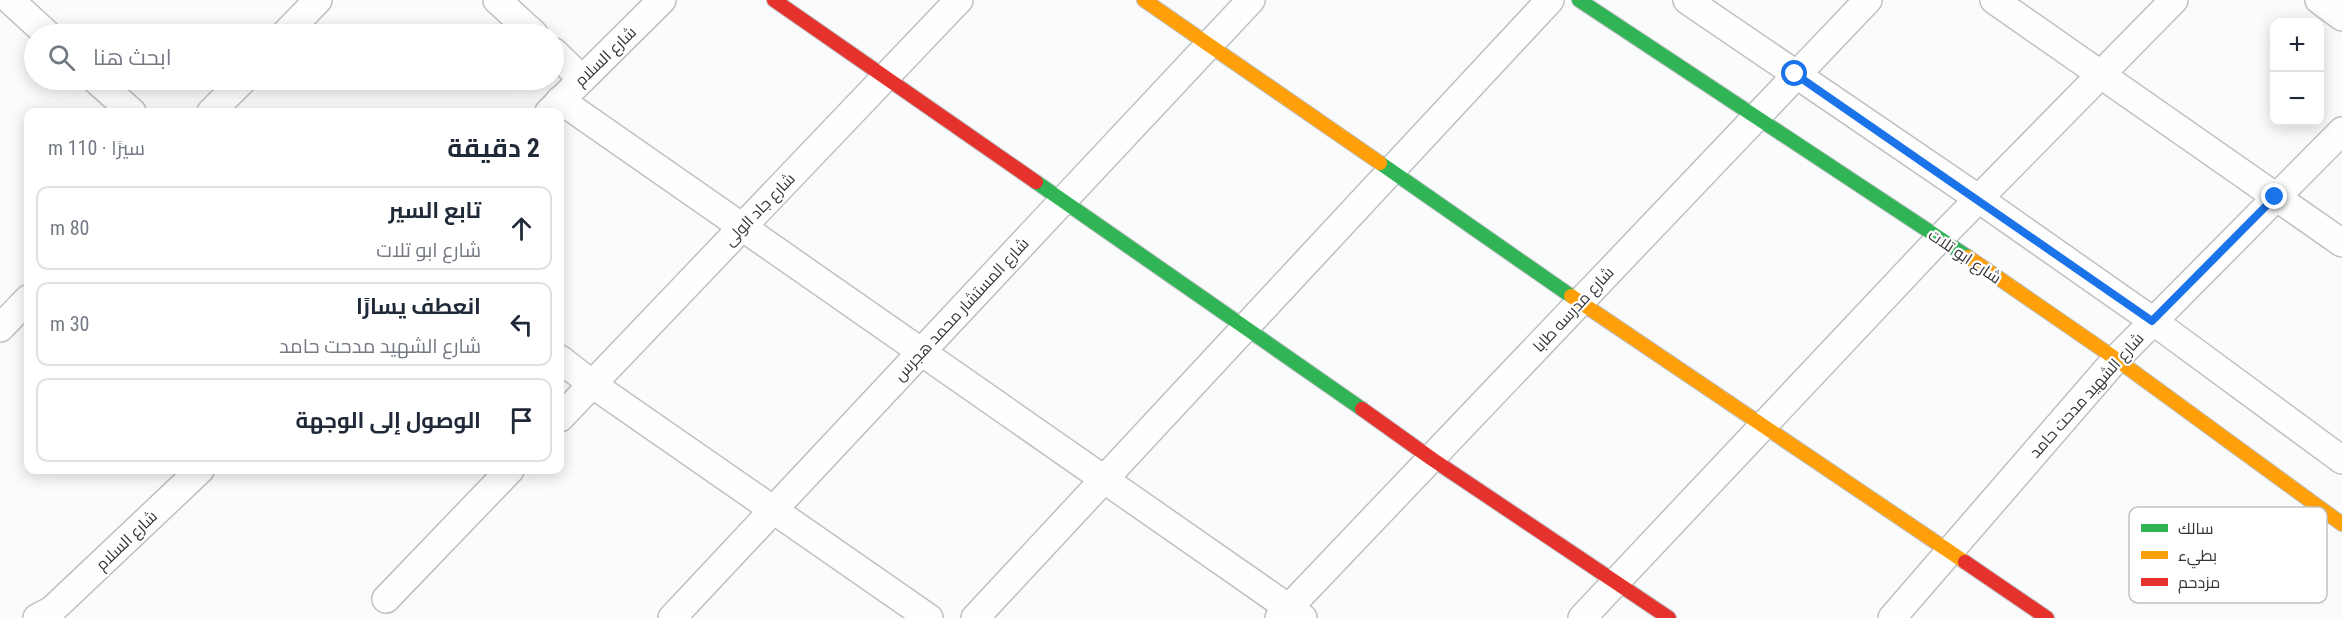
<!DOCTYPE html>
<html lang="ar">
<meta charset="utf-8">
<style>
:root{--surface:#fff;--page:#f6f6f7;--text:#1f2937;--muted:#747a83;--line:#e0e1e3}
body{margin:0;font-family:"Roboto Condensed",Cairo,sans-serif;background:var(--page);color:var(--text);direction:rtl}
.controls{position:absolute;right:18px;top:18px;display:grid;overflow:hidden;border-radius:12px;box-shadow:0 3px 15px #0003}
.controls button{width:54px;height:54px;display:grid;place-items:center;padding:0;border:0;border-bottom:2px solid var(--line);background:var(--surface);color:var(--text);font:30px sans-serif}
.stop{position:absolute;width:18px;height:18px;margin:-14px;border:4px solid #1a73e8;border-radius:50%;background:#fff}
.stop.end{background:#1a73e8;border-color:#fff;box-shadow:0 2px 6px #0008}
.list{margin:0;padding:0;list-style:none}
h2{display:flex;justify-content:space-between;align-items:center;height:78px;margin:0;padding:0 24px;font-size:26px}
h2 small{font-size:20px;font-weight:400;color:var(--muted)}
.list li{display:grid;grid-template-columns:39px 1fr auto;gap:18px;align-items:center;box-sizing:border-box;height:84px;margin:0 12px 12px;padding:0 12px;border:2px solid var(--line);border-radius:12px}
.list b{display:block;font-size:22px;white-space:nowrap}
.list p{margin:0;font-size:20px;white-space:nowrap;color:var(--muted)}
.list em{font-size:20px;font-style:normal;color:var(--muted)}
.icon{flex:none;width:33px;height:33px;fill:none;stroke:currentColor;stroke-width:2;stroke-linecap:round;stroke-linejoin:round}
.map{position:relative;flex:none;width:2342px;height:618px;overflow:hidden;direction:ltr}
.search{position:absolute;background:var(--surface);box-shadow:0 3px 15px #0003;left:24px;top:24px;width:540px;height:66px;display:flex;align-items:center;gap:15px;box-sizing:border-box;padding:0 21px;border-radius:33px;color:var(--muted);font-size:22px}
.panel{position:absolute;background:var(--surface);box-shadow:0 3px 15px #0003;left:24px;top:108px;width:540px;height:366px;border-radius:12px;direction:rtl}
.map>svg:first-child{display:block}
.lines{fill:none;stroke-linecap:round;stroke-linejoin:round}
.street-casing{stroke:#bec0c2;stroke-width:30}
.fast-casing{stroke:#bec0c2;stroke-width:16}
.slow-casing{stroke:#bec0c2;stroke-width:16}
.jam-casing{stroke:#bec0c2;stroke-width:16}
.street{stroke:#fefeff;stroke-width:27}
.fast{stroke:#30b455;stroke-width:14}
.slow{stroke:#ff9f0a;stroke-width:14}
.jam{stroke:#e5322d;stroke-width:14}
.route{stroke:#1a73e8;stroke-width:8}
.labels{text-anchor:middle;stroke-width:4.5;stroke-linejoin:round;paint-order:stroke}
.street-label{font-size:16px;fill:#343538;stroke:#fff}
.key{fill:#fff;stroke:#c2c2c3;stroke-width:1.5}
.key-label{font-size:16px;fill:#343538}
</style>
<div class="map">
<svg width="2342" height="618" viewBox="0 0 2342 618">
<rect width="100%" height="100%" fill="#f9fbfd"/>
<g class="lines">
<defs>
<g id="street">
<polyline points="10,0 47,34"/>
<polyline points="497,0 534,34"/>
<polyline points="1687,0 1979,199 2153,321 2342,460"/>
<polyline points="1994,0 2342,243"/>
<polyline points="2319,0 2342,17"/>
<polyline points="285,34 318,0"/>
<polyline points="554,52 581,78"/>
<polyline points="96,80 132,112"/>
<polyline points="560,100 1303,618"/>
<polyline points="211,112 243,80"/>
<polyline points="549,112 662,0"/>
<polyline points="0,328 28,299"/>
<polyline points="560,359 592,384 929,618"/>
<polyline points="560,418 959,0"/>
<polyline points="386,599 510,470"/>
<polyline points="37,618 52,610 200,470"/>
<polyline points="672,618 1251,0"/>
<polyline points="975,618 1550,0"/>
<polyline points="1279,618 1868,0"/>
<polyline points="1582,618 1940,238 2174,0"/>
<polyline points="1892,618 2116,359 2342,131"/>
</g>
<g id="fast">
<polyline points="1579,0 1968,257"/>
<polyline points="1380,163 1571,296"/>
<polyline points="1036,182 1362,409"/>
</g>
<g id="slow">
<polyline points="1144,0 1380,163"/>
<polyline points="1968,257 2116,359 2342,524"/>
<polyline points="1571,296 1965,562"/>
</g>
<g id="jam">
<polyline points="774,0 1036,182"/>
<polyline points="1362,409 1432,459 1669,618"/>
<polyline points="1965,562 2047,618"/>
</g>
</defs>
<use href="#street" class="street-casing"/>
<use href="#fast" class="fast-casing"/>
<use href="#slow" class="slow-casing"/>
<use href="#jam" class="jam-casing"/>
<use href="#street" class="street"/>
<use href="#fast" class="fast"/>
<use href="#slow" class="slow"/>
<use href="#jam" class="jam"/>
</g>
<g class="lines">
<polyline class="route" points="1795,74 2152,321 2275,197"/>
</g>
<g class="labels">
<g class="street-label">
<text transform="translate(605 56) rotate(-44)" y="6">شارع السلام</text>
<text transform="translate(759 209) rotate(-46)" y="6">شارع جاد الولى</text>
<text transform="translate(1965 256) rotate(34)" y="6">شارع ابو تلات</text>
<text transform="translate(961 309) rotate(-47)" y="6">شارع المستشار محمد هجرس</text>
<text transform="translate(1573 309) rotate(-47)" y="6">شارع مدرسه طابا</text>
<text transform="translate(2086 395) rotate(-48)" y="6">شارع الشهيد مدحت حامد</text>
<text transform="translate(126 540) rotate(-44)" y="6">شارع السلام</text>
</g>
</g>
<rect x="2129" y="507" width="198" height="96" rx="9" class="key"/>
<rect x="2141" y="524" width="27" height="8" fill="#30b455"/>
<rect x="2141" y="551" width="27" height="8" fill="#ff9f0a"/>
<rect x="2141" y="578" width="27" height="8" fill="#e5322d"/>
<g class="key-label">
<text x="2178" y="534">سالك</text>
<text x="2178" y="561">بطيء</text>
<text x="2178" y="588">مزدحم</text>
</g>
</svg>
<div class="controls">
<button>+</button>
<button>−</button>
</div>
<div class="stop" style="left:1795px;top:74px"></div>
<div class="stop end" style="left:2275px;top:197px"></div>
<div class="search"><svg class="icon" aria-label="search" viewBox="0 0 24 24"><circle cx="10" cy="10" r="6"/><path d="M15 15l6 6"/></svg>ابحث هنا</div>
<section class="panel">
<h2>2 دقيقة<small>سيرًا · 110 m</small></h2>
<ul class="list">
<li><svg class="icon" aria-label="ahead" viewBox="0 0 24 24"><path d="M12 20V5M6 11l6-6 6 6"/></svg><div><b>تابع السير</b><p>شارع ابو تلات</p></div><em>80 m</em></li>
<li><svg class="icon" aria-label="left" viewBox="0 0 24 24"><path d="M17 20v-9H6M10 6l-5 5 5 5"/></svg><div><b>انعطف يسارًا</b><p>شارع الشهيد مدحت حامد</p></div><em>30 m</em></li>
<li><svg class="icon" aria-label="arrive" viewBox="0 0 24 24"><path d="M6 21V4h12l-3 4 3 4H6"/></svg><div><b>الوصول إلى الوجهة</b></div></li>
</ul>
</section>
</div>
